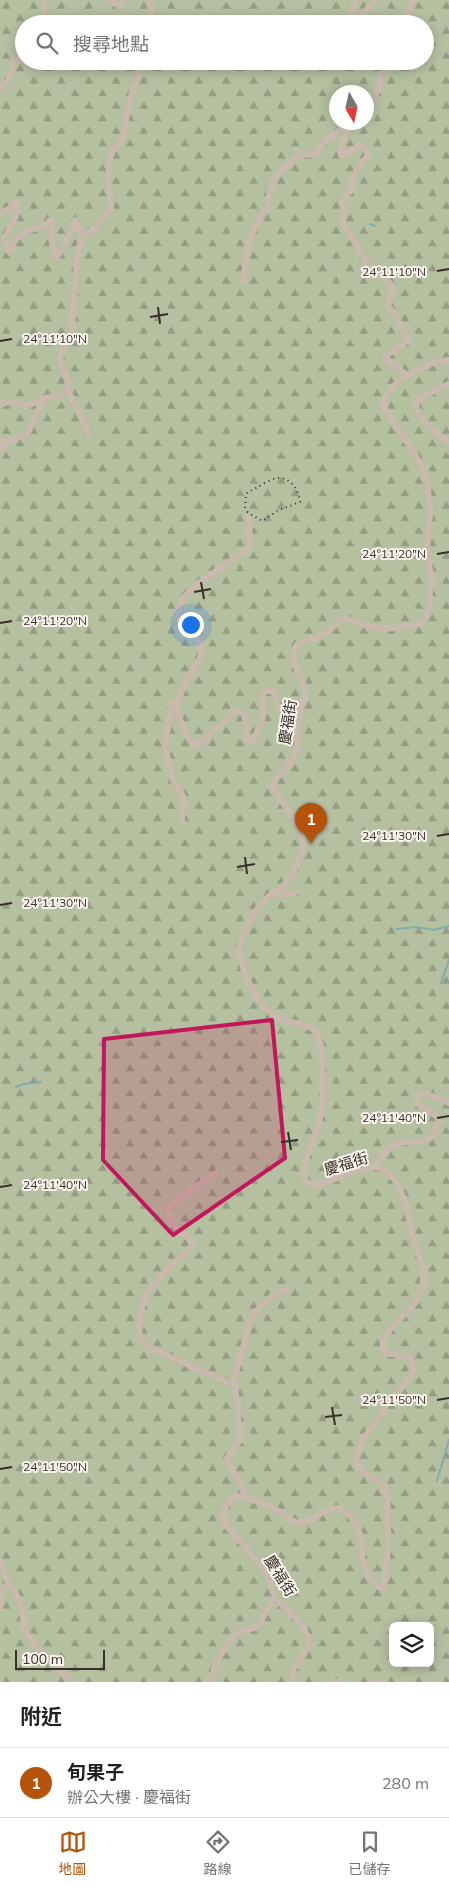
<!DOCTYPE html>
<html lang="zh-TW">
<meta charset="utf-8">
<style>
:root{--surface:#fff;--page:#f2f2f2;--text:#202124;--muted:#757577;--line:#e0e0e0;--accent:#b45309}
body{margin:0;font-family:Mulish,"Noto Sans TC",sans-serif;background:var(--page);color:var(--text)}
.controls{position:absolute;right:15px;bottom:15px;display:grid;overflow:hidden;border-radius:8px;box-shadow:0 2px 12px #0003}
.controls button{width:45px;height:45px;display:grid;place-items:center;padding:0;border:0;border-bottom:1px solid var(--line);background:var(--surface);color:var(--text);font:25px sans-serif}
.compass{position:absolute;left:329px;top:85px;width:45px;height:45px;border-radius:50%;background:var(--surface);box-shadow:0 2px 12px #0003;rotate:171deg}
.scale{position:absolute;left:15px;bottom:12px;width:90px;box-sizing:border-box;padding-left:5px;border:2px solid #382f2b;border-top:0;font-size:14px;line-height:18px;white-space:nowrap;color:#382f2b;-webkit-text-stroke:4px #f9f4ed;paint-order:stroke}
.you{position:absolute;left:190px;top:624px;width:18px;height:18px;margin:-12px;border:4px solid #fff;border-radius:50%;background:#1a73e8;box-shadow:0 0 0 8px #1a73e833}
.badge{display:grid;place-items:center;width:32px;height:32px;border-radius:50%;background:var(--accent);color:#fff;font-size:16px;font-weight:700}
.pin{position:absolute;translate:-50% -41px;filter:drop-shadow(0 1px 2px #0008)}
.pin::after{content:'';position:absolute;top:26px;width:18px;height:15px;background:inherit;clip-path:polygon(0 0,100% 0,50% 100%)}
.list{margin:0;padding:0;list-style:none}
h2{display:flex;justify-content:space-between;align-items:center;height:65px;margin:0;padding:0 20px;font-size:21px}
h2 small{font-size:16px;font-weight:400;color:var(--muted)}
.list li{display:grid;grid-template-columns:32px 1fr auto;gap:15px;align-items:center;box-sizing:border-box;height:70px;padding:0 20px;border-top:1px solid var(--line)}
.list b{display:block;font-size:19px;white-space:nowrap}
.list p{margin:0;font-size:16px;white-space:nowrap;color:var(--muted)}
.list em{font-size:16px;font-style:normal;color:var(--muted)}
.icon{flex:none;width:28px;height:28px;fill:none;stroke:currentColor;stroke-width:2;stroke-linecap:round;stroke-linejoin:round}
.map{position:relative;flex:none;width:449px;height:1682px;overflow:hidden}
.search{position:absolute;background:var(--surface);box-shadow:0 2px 12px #0003;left:15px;right:15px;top:15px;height:55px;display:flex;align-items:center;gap:12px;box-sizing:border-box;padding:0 18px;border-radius:28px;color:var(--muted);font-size:19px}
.sheet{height:135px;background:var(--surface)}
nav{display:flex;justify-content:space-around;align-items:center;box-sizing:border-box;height:70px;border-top:1px solid var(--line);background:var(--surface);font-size:14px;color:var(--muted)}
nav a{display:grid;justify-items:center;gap:2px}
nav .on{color:var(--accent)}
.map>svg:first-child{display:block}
.forest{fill:url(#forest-firs);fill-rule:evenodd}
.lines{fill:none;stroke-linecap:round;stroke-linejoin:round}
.stream{stroke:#81abad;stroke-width:2}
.minor{stroke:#c9baad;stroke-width:6}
.rail{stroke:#382f2b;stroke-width:2;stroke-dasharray:1 4;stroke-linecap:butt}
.marked{fill:#c2185b;fill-opacity:0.2;stroke:#c2185b;stroke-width:4;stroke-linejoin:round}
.ticks{fill:none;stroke:#382f2b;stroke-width:2}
.labels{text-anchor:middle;stroke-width:4;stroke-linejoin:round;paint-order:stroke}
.street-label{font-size:15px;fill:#382f2b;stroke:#f9f4ed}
.ticks-label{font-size:12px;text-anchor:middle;fill:#382f2b;stroke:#f9f4ed;stroke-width:4;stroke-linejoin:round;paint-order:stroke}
</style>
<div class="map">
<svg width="449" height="1682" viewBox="0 0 449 1682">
<defs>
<pattern id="forest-firs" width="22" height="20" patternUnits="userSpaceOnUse" patternTransform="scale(1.25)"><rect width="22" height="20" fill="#b5c0a1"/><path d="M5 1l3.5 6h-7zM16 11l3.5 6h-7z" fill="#949c83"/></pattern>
</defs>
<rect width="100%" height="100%" fill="#f2eae1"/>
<path class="forest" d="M0,0H449V1682H0ZM24,24H425V61H24ZM336,92H366V122H336ZM393,1626H430V1663H393Z"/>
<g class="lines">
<g class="stream">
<polyline points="370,224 375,226"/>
<polyline points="397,929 416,927 434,930 449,926"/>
<polyline points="441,983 449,960"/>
<polyline points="16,1087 24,1084 41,1082"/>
<polyline points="437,1481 449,1440"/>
</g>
<g class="minor">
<polyline points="43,0 46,24"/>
<polyline points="111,0 118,6 121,6 123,0"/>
<polyline points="150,0 153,24"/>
<polyline points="356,0 351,16 354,20 372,5 376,0"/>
<polyline points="403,24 409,12 413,0"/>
<polyline points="0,89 8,81 16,61 24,55"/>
<polyline points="366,114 378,90 381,74 393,61"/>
<path d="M360,122C358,124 355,124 353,126C345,131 340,147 341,156L361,145L367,151V157L358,167L354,176L351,190L342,200L343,223L364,258L370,267L391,284L393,290L388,305L406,334L407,341L387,355L386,358L406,375"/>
<path d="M0,213L11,208L16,202C21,218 6,228 4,242L9,252L13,247L12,242C17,238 25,232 31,230C38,227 45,228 50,220H53L51,239L55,256L57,257C65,245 71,233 75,220L82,236"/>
<polyline points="243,282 249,240 258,220 267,206 271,185 276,176 300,154 314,155 325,141 345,126 353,126"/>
<path d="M449,384L422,397L416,403C416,421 437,432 449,443"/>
<polyline points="67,388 89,433"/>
<path d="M0,405L10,401L27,406L46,398L61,395L67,390L68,385L67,377L61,365L60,357L72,329L77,258L82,236L95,228L111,209C110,191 106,173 111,155C113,147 121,144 123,136C128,109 131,85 145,61"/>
<polyline points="0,442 11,440 28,433 40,406 46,399"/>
<polyline points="0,448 11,440"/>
<path d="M247,516L251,524L249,532L251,540L249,548L196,585L185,596L181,602L179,607L180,622L182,628L197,638L201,644V655L199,661L188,677L175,708L186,733L195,746L201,745L207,736L227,720L233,710C251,710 244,729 247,740L253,741L263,718V694L265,691H272L275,694L279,709L291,737L297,739"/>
<polyline points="172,703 165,746 173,780 183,796 182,820"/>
<polyline points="271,895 295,893"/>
<path d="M376,1166C381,1158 385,1149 394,1145C409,1138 432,1148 437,1127C438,1124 439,1119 436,1116C432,1112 421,1108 416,1103L419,1096L425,1093L449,1103"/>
<path d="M216,1173L182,1196L169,1208C170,1232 182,1227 193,1244C180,1261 160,1273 148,1292C140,1304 140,1323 139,1337L147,1347L234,1385"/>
<path d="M244,1496C243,1481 231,1473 226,1459L239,1442L238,1408L234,1379L250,1323L254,1313L271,1297L280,1291L287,1290"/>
<polyline points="0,1561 9,1586"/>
<path d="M0,1609L2,1587L9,1586C22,1595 21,1616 26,1630C35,1652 56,1665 72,1682"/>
<polyline points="205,1682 213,1677 215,1663 233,1636 240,1631 255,1628 260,1624 267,1609 276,1599"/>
<path d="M294,1682L292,1671L308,1647V1637L301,1624L276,1599L265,1570L224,1523C218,1509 228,1505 237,1496C251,1497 267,1505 280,1512C285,1515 291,1521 296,1522C314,1525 333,1495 349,1515C355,1522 360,1533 362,1543C363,1546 362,1550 362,1554C363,1566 370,1586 383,1588L386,1573L389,1537L387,1522L388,1497L383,1485L366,1474L358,1466L356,1455L361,1447L362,1441L376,1422L386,1405L410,1378L414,1370L411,1357L386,1353C372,1335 411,1314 418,1298C421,1291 424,1282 423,1275C423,1262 417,1250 413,1238C408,1215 401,1162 368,1167L315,1186C308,1184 305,1182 303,1174C306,1165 307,1154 310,1145C313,1139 316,1134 318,1128C324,1106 323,1086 322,1064C322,1054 322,1043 317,1034C310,1022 294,1024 283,1020C260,1012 242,975 240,952C239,935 257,906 269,896C274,892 280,889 285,884C292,877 305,850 303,840C299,822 281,803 273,787C277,772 289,769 294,756C299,745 297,733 298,722C299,713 303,704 305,695C307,679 287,664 295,648C300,638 309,641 318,638C330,634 334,622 345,618L367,626L385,629L414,625L422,623L426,618L429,605L431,577L427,549L430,512L427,480L416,456L383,406C387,381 426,362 449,360"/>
<polyline points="333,1682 340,1682"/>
<polyline points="371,1682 382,1682"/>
</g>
<path class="rail" d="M247,512L262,521L277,511L300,502C299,491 291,477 278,478C270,479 262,485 256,488C252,490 249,491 246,494L245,507L249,515"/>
</g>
<path class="marked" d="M272,1020L285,1158L173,1235L103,1160L104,1039Z"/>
<path class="ticks" d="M437,271L449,269M158,307L160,324M150,317L168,314M0,341L12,339M437,554L449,552M201,582L204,599M194,592L211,589M0,623L12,621M437,836L449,834M245,857L247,874M237,867L255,864M0,905L12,903M437,1118L449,1116M288,1132L291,1150M281,1142L298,1140M0,1187L12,1185M437,1400L449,1398M332,1407L335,1425M325,1417L342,1415M0,1469L12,1467"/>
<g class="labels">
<g class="street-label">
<text transform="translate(288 722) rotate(-81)" y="5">慶福街</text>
<text transform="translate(346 1164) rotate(-17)" y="5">慶福街</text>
<text transform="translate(280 1576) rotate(58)" y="5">慶福街</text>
</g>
</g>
<g class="ticks-label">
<text x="394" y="276">24°11'10"N</text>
<text x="55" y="343">24°11'10"N</text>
<text x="394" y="558">24°11'20"N</text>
<text x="55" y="625">24°11'20"N</text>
<text x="394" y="840">24°11'30"N</text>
<text x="55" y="907">24°11'30"N</text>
<text x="394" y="1122">24°11'40"N</text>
<text x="55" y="1189">24°11'40"N</text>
<text x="394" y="1404">24°11'50"N</text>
<text x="55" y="1471">24°11'50"N</text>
</g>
</svg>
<div class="controls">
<button><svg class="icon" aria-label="layers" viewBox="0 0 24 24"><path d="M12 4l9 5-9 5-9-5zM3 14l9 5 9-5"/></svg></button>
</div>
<svg class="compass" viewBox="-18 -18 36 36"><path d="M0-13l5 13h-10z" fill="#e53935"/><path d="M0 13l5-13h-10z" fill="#757577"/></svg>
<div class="scale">100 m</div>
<div class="you"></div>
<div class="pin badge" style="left:311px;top:844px">1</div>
<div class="search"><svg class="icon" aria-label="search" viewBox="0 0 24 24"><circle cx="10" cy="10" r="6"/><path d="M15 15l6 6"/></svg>搜尋地點</div>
</div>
<section class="sheet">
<h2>附近<small></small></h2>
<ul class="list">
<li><span class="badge">1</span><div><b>旬果子</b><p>辦公大樓 · 慶福街</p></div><em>280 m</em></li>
</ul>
</section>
<nav>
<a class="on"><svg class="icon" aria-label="map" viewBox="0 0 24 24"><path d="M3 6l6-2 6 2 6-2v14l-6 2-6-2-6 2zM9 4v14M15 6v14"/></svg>地圖</a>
<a><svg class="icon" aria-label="directions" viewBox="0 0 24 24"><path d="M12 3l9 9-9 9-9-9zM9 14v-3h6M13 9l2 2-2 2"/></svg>路線</a>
<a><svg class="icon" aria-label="saved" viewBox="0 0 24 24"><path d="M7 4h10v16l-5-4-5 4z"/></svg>已儲存</a>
</nav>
